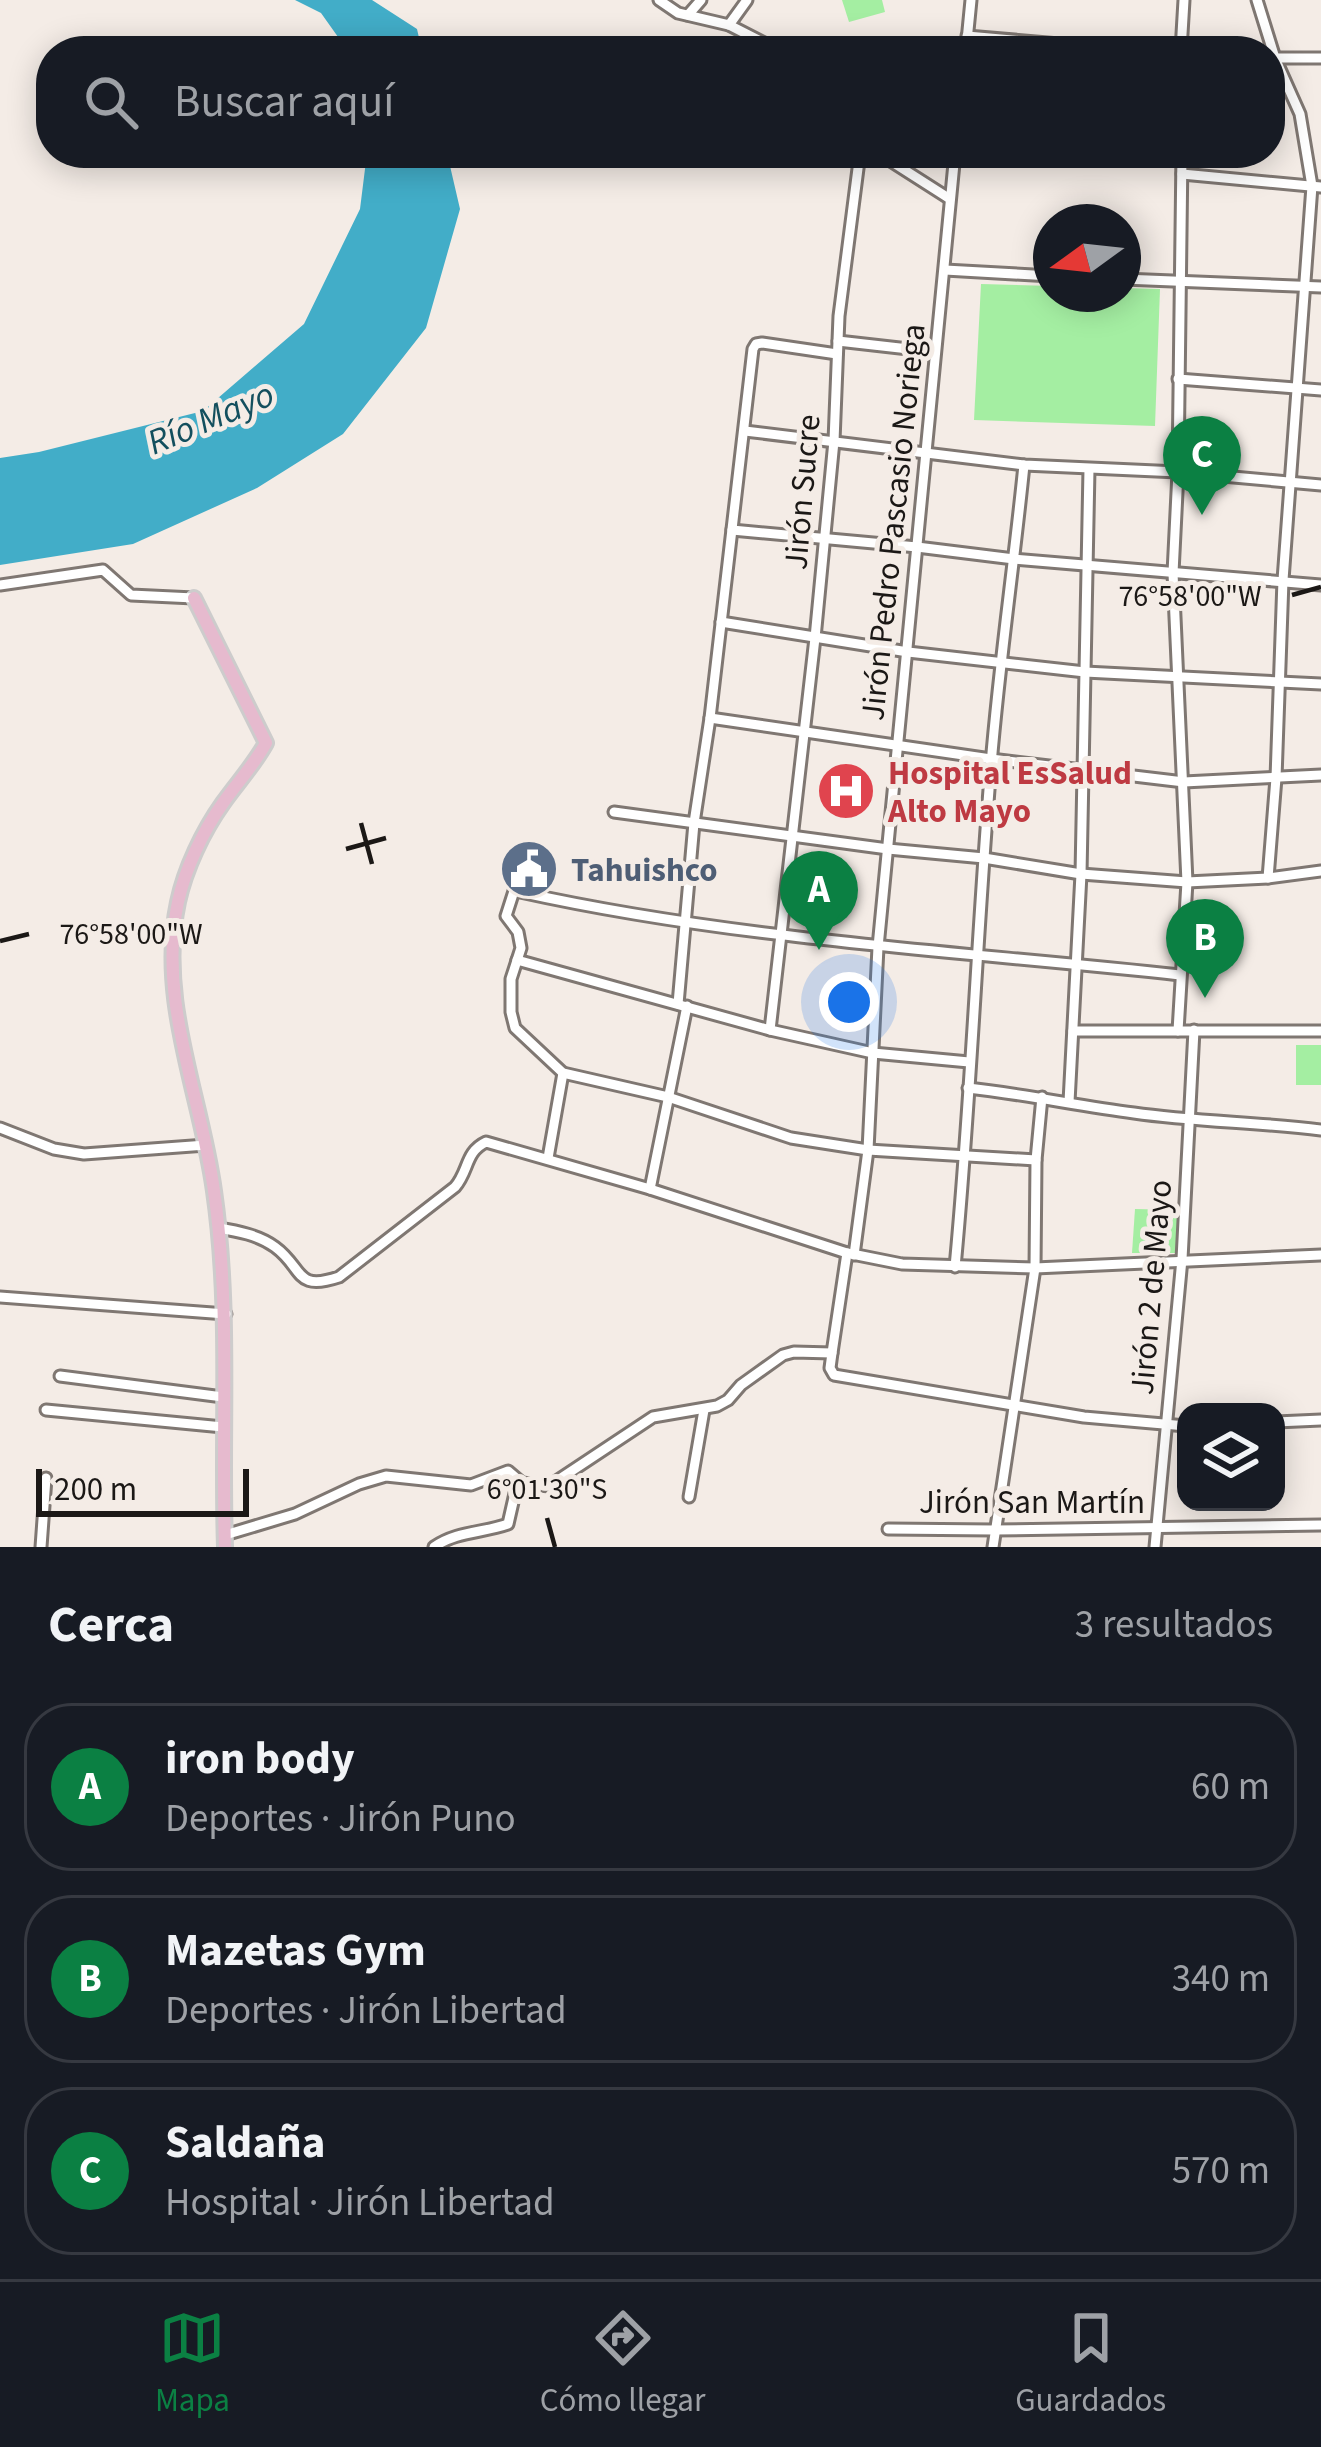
<!DOCTYPE html>
<html lang="es">
<meta charset="utf-8">
<style>
:root{--surface:#171b24;--page:#242831;--text:#f1f3f6;--muted:#9ea1a6;--line:#363941;--accent:#0b8043}
body{margin:0;font-family:"Source Sans 3",sans-serif;background:var(--page);color:var(--text)}
.controls{position:absolute;right:36px;bottom:36px;display:grid;overflow:hidden;border-radius:24px;box-shadow:0 6px 30px #0003}
.controls button{width:108px;height:108px;display:grid;place-items:center;padding:0;border:0;border-bottom:3px solid var(--line);background:var(--surface);color:var(--text);font:60px sans-serif}
.compass{position:absolute;left:1033px;top:204px;width:108px;height:108px;border-radius:50%;background:var(--surface);box-shadow:0 6px 30px #0003;rotate:255deg}
.scale{position:absolute;left:36px;bottom:30px;width:213px;box-sizing:border-box;padding-left:12px;border:6px solid #1b1816;border-top:0;font-size:33px;line-height:42px;white-space:nowrap;color:#1b1816;-webkit-text-stroke:9px #f4ece6;paint-order:stroke}
.you{position:absolute;left:849px;top:1002px;width:42px;height:42px;margin:-30px;border:9px solid #fff;border-radius:50%;background:#1a73e8;box-shadow:0 0 0 18px #1a73e833}
.badge{display:grid;place-items:center;width:78px;height:78px;border-radius:50%;background:var(--accent);color:#fff;font-size:39px;font-weight:700}
.pin{position:absolute;translate:-50% -99px;filter:drop-shadow(0 3px 6px #0008)}
.pin::after{content:'';position:absolute;top:63px;width:42px;height:36px;background:inherit;clip-path:polygon(0 0,100% 0,50% 100%)}
.list{margin:0;padding:0;list-style:none}
h2{display:flex;justify-content:space-between;align-items:center;height:156px;margin:0;padding:0 48px;font-size:51px}
h2 small{font-size:39px;font-weight:400;color:var(--muted)}
.list li{display:grid;grid-template-columns:78px 1fr auto;gap:36px;align-items:center;box-sizing:border-box;height:168px;margin:0 24px 24px;padding:0 24px;border:3px solid var(--line);border-radius:48px}
.list b{display:block;font-size:45px;white-space:nowrap}
.list p{margin:0;font-size:39px;white-space:nowrap;color:var(--muted)}
.list em{font-size:39px;font-style:normal;color:var(--muted)}
.icon{flex:none;width:66px;height:66px;fill:none;stroke:currentColor;stroke-width:2;stroke-linecap:round;stroke-linejoin:round}
.map{position:relative;flex:none;width:1321px;height:1547px;overflow:hidden}
.search{position:absolute;background:var(--surface);box-shadow:0 6px 30px #0003;left:36px;right:36px;top:36px;height:132px;display:flex;align-items:center;gap:30px;box-sizing:border-box;padding:0 42px;border-radius:48px;color:var(--muted);font-size:45px}
.sheet{height:732px;background:var(--surface)}
nav{display:flex;justify-content:space-around;align-items:center;box-sizing:border-box;height:168px;border-top:3px solid var(--line);background:var(--surface);font-size:33px;color:var(--muted)}
nav a{display:grid;justify-items:center;gap:6px}
nav .on{color:var(--accent)}
.map>svg:first-child{display:block}
.green{fill:#a4eea2}
.water{fill:#42adc8}
.lines{fill:none;stroke-linecap:round;stroke-linejoin:round}
.minor-casing{stroke:#7f7772;stroke-width:15}
.major-casing{stroke:#cdcccc;stroke-width:18}
.minor{stroke:#fff;stroke-width:9}
.major{stroke:#e6bace;stroke-width:12}
.ticks{fill:none;stroke:#1b1816;stroke-width:4.5}
.labels{text-anchor:middle;stroke-width:10;stroke-linejoin:round;paint-order:stroke}
.street-label{font-size:33px;fill:#1b1816;stroke:#f4ece6}
.health-label{font-size:33px;font-weight:bold;fill:#be3a42;stroke:#f4ece6;text-anchor:start}
.service-label{font-size:33px;font-weight:bold;fill:#4e5e75;stroke:#f4ece6;text-anchor:start}
.water-label{font-size:36px;font-style:italic;fill:#134f5e;stroke:#f4ece6}
.ticks-label{font-size:30px;text-anchor:middle;fill:#1b1816;stroke:#f4ece6;stroke-width:10;stroke-linejoin:round;paint-order:stroke}
</style>
<div class="map">
<svg width="1321" height="1547" viewBox="0 0 1321 1547">
<rect width="100%" height="100%" fill="#f4ece6"/>
<g class="green">
<polygon points="842,0 882,0 885,12 849,22"/>
<polygon points="981,284 1051,286 1051,294 1123,294 1123,288 1160,289 1155,426 974,420"/>
<rect x="1296" y="1045" width="25" height="40"/>
<polygon points="1135,1209 1178,1210 1176,1253 1132,1253"/>
</g>
<g class="water">
<polygon points="295,0 372,0 417,29 422,51 348,51 321,13"/>
<polygon points="367,153 447,153 460,209 426,328 343,434 257,488 133,544 0,565 0,458 39,452 203,411 304,324 360,209"/>
</g>
<g class="lines">
<defs>
<g id="minor">
<polyline points="659,0 678,13 729,25 780,51"/>
<polyline points="1257,0 1275,58 1300,114 1312,186 1283,580 1276,778 1268,878"/>
<polyline points="688,15 701,0"/>
<polyline points="729,25 747,0"/>
<polyline points="967,36 1141,51"/>
<polyline points="966,51 971,0"/>
<polyline points="1181,51 1184,0"/>
<polyline points="1272,58 1321,58"/>
<polyline points="878,153 950,199"/>
<polyline points="1182,174 1321,187"/>
<polyline points="945,270 1051,276"/>
<polyline points="1123,279 1321,287"/>
<polyline points="838,341 935,352"/>
<polyline points="1178,379 1321,390"/>
<polyline points="745,431 1024,465 1178,472 1321,485"/>
<polyline points="732,530 917,547 1014,559 1321,585"/>
<polyline points="0,585 103,570 131,595 194,598"/>
<polyline points="721,622 908,652 1085,672 1321,684"/>
<polyline points="710,718 991,759 1184,782 1321,775"/>
<polyline points="614,812 888,849 984,858 1081,874 1187,882 1268,878 1321,871"/>
<polyline points="514,891 506,916 518,932 521,948 511,979 511,1012 515,1028 563,1073 668,1097 791,1138 868,1150 1036,1160"/>
<path d="M520,892C737,940 959,951 1180,975"/>
<polyline points="517,960 770,1030 873,1053 969,1062"/>
<polyline points="678,1004 694,823 710,718 753,349 756,344 762,343 837,354"/>
<polyline points="770,1030 815,638 834,441 839,316 860,153"/>
<polyline points="1073,1031 1321,1031"/>
<polyline points="1178,1031 1187,882 1173,573 1178,472 1182,153"/>
<path d="M968,1088C1024,1094 1079,1106 1134,1113C1196,1122 1259,1122 1321,1130"/>
<polyline points="1069,1102 1081,874 1089,469"/>
<polyline points="0,1128 54,1149 84,1154 206,1145"/>
<polyline points="548,1158 563,1073"/>
<polyline points="650,1189 687,1006"/>
<path d="M218,1228C237,1231 259,1235 275,1247C304,1268 294,1292 339,1277L455,1187C469,1171 465,1152 486,1142L650,1189L847,1253L902,1264L1035,1268L1321,1255"/>
<polyline points="847,1253 832,1353 830,1368 834,1375 1084,1417 1186,1426"/>
<polyline points="854,1255 868,1150 878,947 955,153"/>
<path d="M955,1267C971,1100 977,932 991,765C999,665 1014,565 1024,465"/>
<polyline points="0,1297 226,1314"/>
<polyline points="60,1376 223,1397"/>
<polyline points="46,1410 223,1427"/>
<polyline points="1276,1422 1321,1420"/>
<polyline points="689,1497 704,1410"/>
<polyline points="888,1529 994,1530 1321,1525"/>
<polyline points="225,1535 295,1514 359,1484 386,1476 471,1485 508,1471 522,1483"/>
<polyline points="41,1547 46,1478"/>
<path d="M434,1547C457,1531 483,1533 508,1524L516,1489L522,1483L549,1486L653,1417L717,1406L728,1400L741,1385L783,1355L794,1352L832,1353"/>
<polyline points="993,1547 1035,1268 1036,1160 1042,1097"/>
<polyline points="1155,1547 1182,1259 1194,1030"/>
</g>
<path id="major" d="M194,598L266,743C254,765 237,783 223,803C203,831 185,869 178,902C157,1000 201,1095 214,1191C231,1309 221,1428 225,1547"/>
</defs>
<use href="#minor" class="minor-casing"/>
<use href="#major" class="major-casing"/>
<use href="#minor" class="minor"/>
<use href="#major" class="major"/>
</g>
<path class="ticks" d="M1292,595L1321,587M361,823L372,864M346,849L386,838M0,941L29,934M547,1518L555,1547"/>
<defs>
<symbol id="hospital-disc" viewBox="-11 -11 22 22"><circle r="9.5" fill="#e0444e" stroke="#f4ece6"/><path d="M-5-5h3v3.5h4V-5h3V5h-3V1.5h-4V5h-3Z" fill="#fff"/></symbol>
<symbol id="civic-disc" viewBox="-11 -11 22 22"><circle r="9.5" fill="#5c6f8a" stroke="#f4ece6"/><path d="M-.6-6.5H3V-4.5H.6V-3L4-1V1h2V6H-6V1h2V-1L-.6-3ZM-1.2 2.5V6h2.4V2.5Z" fill="#fff"/></symbol>
</defs>
<g fill-rule="evenodd">
<use href="#hospital-disc" x="813" y="758" width="66" height="66"/>
<use href="#civic-disc" x="496" y="836" width="66" height="66"/>
</g>
<g class="labels">
<g class="street-label">
<text transform="translate(801 492) rotate(-85)" y="12">Jirón Sucre</text>
<text transform="translate(892 522) rotate(-84)" y="12">Jirón Pedro Pascasio Noriega</text>
<text transform="translate(1150 1287) rotate(-85)" y="12">Jirón 2 de Mayo</text>
<text x="1032" y="1513">Jirón San Martín</text>
</g>
<g class="health-label">
<text x="888" y="784">Hospital EsSalud<tspan x="888" dy="38">Alto Mayo</tspan></text>
</g>
<g class="service-label">
<text x="571" y="881">Tahuishco</text>
</g>
<g class="water-label">
<text transform="translate(210 417) rotate(-23)" y="13">Río Mayo</text>
</g>
</g>
<g class="ticks-label">
<text x="1190" y="606">76°58'00"W</text>
<text x="131" y="944">76°58'00"W</text>
<text x="547" y="1499">6°01'30"S</text>
</g>
</svg>
<div class="controls">
<button><svg class="icon" aria-label="layers" viewBox="0 0 24 24"><path d="M12 4l9 5-9 5-9-5zM3 14l9 5 9-5"/></svg></button>
</div>
<svg class="compass" viewBox="-18 -18 36 36"><path d="M0-13l5 13h-10z" fill="#e53935"/><path d="M0 13l5-13h-10z" fill="#9ea1a6"/></svg>
<div class="scale">200 m</div>
<div class="you"></div>
<div class="pin badge" style="left:819px;top:950px">A</div>
<div class="pin badge" style="left:1205px;top:998px">B</div>
<div class="pin badge" style="left:1202px;top:515px">C</div>
<div class="search"><svg class="icon" aria-label="search" viewBox="0 0 24 24"><circle cx="10" cy="10" r="6"/><path d="M15 15l6 6"/></svg>Buscar aquí</div>
</div>
<section class="sheet">
<h2>Cerca<small>3 resultados</small></h2>
<ul class="list">
<li><span class="badge">A</span><div><b>iron body</b><p>Deportes · Jirón Puno</p></div><em>60 m</em></li>
<li><span class="badge">B</span><div><b>Mazetas Gym</b><p>Deportes · Jirón Libertad</p></div><em>340 m</em></li>
<li><span class="badge">C</span><div><b>Saldaña</b><p>Hospital · Jirón Libertad</p></div><em>570 m</em></li>
</ul>
</section>
<nav>
<a class="on"><svg class="icon" aria-label="map" viewBox="0 0 24 24"><path d="M3 6l6-2 6 2 6-2v14l-6 2-6-2-6 2zM9 4v14M15 6v14"/></svg>Mapa</a>
<a><svg class="icon" aria-label="directions" viewBox="0 0 24 24"><path d="M12 3l9 9-9 9-9-9zM9 14v-3h6M13 9l2 2-2 2"/></svg>Cómo llegar</a>
<a><svg class="icon" aria-label="saved" viewBox="0 0 24 24"><path d="M7 4h10v16l-5-4-5 4z"/></svg>Guardados</a>
</nav>
